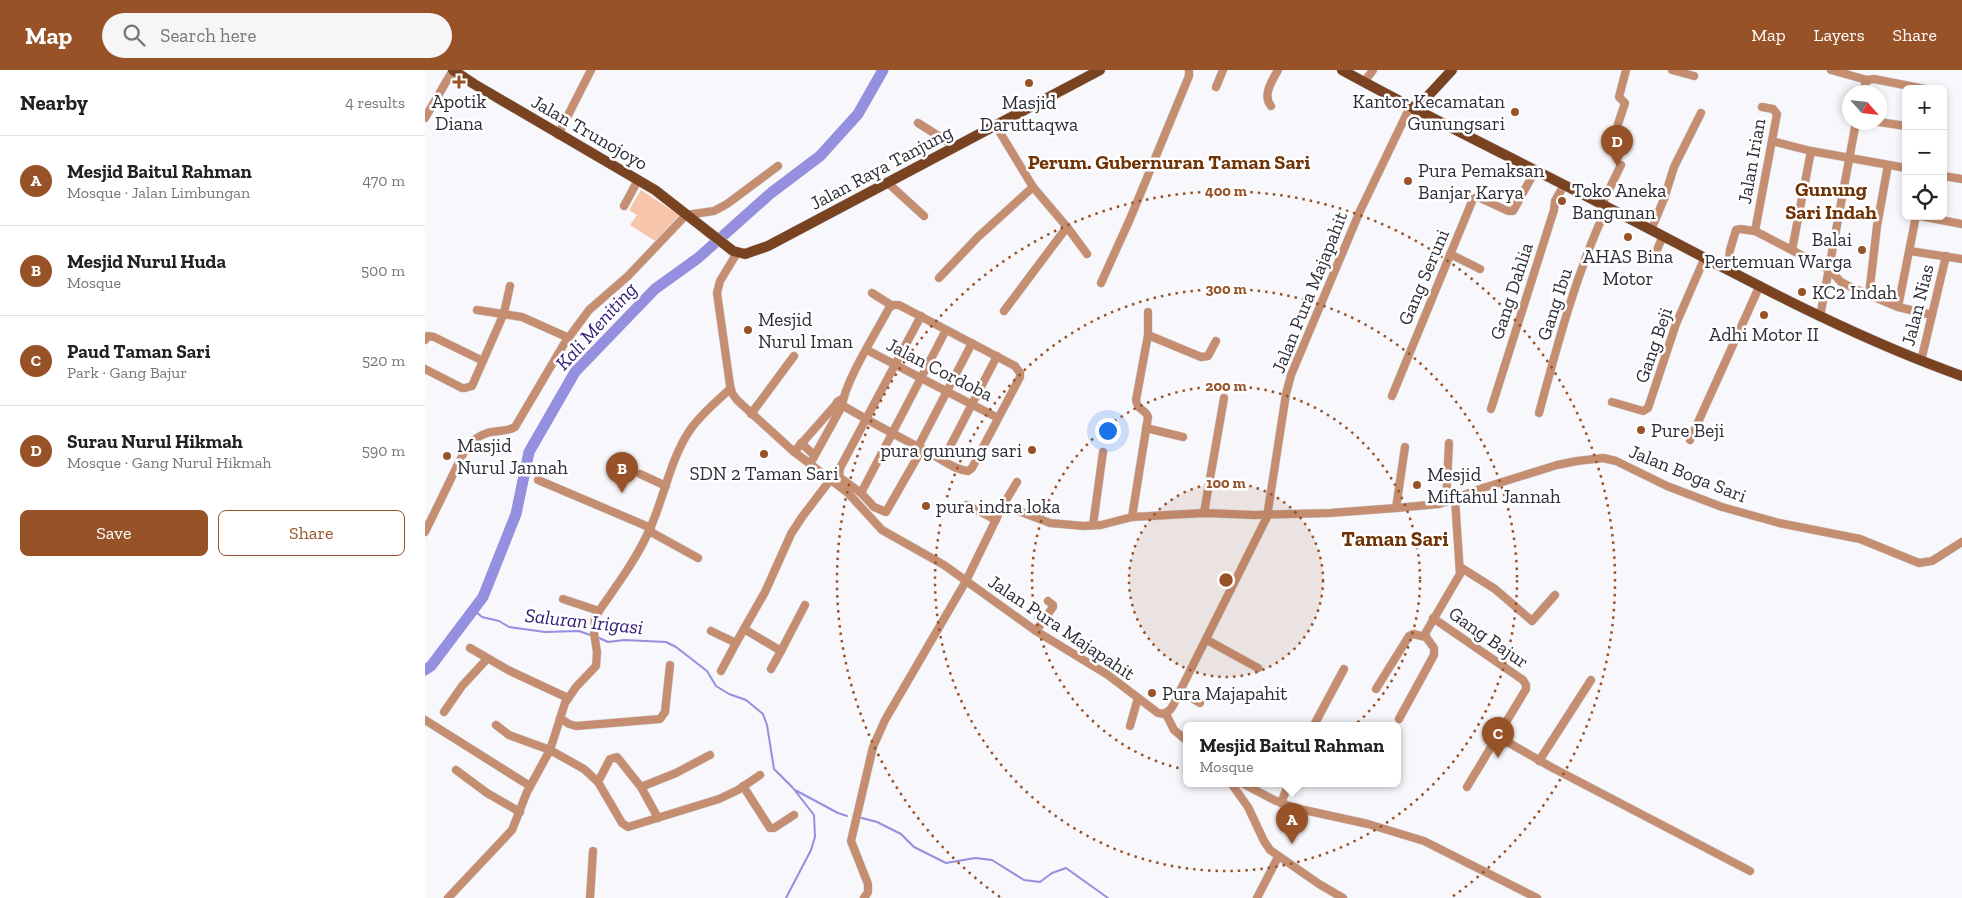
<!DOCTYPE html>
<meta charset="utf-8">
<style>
:root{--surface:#fff;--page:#f6f6f6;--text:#222;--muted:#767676;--line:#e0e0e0;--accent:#975227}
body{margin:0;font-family:"Zilla Slab",serif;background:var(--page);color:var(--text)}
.controls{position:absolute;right:15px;top:15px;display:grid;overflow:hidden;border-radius:8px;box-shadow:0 2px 8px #0003}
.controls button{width:45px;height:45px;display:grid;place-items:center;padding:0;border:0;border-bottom:1px solid var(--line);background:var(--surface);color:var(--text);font:25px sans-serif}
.compass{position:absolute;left:1417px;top:15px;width:45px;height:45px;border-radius:50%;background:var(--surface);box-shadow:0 2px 8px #0003;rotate:117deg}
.you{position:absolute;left:682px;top:360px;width:18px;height:18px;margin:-12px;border:4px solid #fff;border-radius:50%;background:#1a73e8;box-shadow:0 0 0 8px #1a73e833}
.badge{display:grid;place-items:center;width:32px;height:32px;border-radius:50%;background:var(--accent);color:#fff;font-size:16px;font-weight:700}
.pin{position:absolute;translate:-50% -41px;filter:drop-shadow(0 1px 2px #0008)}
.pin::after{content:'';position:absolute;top:26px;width:18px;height:15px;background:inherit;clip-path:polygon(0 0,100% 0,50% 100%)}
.popup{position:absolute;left:758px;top:652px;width:218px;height:65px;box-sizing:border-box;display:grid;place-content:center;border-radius:8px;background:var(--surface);filter:drop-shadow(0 1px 4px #0005);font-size:16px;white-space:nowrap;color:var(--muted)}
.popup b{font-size:19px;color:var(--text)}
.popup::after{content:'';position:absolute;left:50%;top:100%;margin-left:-10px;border:10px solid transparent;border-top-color:var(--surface)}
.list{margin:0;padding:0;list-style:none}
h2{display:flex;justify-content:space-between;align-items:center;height:65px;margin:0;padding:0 20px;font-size:21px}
h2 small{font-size:16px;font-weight:400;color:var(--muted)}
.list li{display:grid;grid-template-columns:32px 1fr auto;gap:15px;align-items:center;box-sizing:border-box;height:90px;padding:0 20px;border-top:1px solid var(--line)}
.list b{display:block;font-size:19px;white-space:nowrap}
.list p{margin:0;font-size:16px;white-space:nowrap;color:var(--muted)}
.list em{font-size:16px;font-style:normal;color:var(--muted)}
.actions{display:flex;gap:10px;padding:15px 20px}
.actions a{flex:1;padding:11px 0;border:1px solid var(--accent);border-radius:8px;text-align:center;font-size:18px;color:var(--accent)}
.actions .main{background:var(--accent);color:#fff}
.icon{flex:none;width:28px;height:28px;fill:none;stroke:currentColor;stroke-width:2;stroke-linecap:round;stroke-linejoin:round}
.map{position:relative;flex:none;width:1537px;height:828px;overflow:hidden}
header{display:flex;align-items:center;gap:30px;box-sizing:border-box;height:70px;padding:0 25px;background:var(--accent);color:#fff}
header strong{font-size:24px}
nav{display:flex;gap:28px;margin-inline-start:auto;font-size:18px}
.search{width:350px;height:45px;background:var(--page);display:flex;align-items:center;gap:12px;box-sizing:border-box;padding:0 18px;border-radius:28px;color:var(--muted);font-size:19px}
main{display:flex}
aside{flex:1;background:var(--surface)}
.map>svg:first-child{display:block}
.green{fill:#f7c5a9}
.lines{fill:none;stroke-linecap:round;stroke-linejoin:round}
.stream{stroke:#948fde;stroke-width:2}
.river{stroke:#948fde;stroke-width:11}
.minor-casing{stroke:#d3d3d9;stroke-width:9}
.major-casing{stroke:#d3d3d9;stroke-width:11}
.minor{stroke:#c58e70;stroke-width:8}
.major{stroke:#794220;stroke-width:10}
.ring{fill:none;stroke:#975227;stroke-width:2.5;stroke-dasharray:2.5 5}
.poi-dot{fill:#975227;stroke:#fff;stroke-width:2}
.labels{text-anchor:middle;stroke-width:5;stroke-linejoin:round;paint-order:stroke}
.poi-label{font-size:19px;fill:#2e2d37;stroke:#fff;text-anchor:start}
.street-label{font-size:19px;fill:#2e2d37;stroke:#fff}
.neighbourhood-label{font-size:20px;font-weight:bold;fill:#6f3306;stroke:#fff}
.water-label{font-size:20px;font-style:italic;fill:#311b76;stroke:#fff}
.quarter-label{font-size:21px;font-weight:bold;fill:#6f3306;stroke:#fff}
.centre{fill:#975227;stroke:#fff;stroke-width:2.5}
.ring-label{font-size:15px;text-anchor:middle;font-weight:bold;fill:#975227;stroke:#fff;stroke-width:5;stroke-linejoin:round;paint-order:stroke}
</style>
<header>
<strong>Map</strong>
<div class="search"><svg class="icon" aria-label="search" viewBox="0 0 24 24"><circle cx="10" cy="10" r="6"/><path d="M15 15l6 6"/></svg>Search here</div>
<nav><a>Map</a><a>Layers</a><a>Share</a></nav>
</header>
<main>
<aside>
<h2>Nearby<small>4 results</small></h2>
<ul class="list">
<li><span class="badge">A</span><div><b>Mesjid Baitul Rahman</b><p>Mosque · Jalan Limbungan</p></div><em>470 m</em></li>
<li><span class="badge">B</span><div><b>Mesjid Nurul Huda</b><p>Mosque</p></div><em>500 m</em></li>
<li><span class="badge">C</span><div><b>Paud Taman Sari</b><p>Park · Gang Bajur</p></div><em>520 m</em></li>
<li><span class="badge">D</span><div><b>Surau Nurul Hikmah</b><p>Mosque · Gang Nurul Hikmah</p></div><em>590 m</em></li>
</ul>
<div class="actions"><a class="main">Save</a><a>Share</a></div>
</aside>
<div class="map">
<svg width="1537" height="828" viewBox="0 0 1537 828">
<rect width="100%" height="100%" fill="#f7f7fc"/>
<polygon class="green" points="216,120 254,145 230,171 205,155 212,145 204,140"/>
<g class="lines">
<g class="stream">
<polyline points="49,540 57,547 74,551 84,557 120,562 154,561 168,566"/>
<polyline points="172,567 183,572 199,570 241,572 251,577 282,601 291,616 304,624 321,630 338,644 342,655 349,699 368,718 389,745 390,767 386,780 361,828"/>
<polyline points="370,720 413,743 422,746"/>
<polyline points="433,747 452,752 476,764 489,777 521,793 550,788 567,790 599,810 615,812 627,803 641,798 683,828"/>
</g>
<polyline class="river" points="0,600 6,596 58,527 91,444 104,382 150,302 230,219 273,188 346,123 395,86 433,44 458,0"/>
<defs>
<g id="minor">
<polyline points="1247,0 1269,6"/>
<polyline points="1406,0 1442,10 1449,9 1500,19"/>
<polyline points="939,12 948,0"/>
<polyline points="791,17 798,0"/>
<polyline points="1437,22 1442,10"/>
<path d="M846,36C837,25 847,11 853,0"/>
<polyline points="0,48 28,0"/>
<polyline points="1454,52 1481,56"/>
<polyline points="493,53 531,77"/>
<polyline points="1193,54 1200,33 1194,27 1201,0"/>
<polyline points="571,56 608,117 642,157 579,241"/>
<polyline points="133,65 166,0"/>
<polyline points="1347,71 1386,81 1481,98"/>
<polyline points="1518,106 1537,109"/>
<polyline points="464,114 499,146"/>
<polyline points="1177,134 1196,95"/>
<polyline points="199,136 213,110"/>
<polyline points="1495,146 1537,154"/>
<polyline points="642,157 662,184"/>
<polyline points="1226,160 1239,129 1249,97 1276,43"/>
<polyline points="1330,161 1352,44 1348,39 1337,37"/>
<polyline points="1367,180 1386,81"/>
<polyline points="1485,181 1537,189"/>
<path d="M312,183L295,211L292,223L305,315L307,323L312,330L368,381L423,423L457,460L519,495L611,561L683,605L733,643C746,647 750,631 755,621L842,447L861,324L866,305L935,141L985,37"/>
<polyline points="1025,184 1055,199"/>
<polyline points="1228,189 1238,166"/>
<polyline points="1303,199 1305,180 1311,160 1315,159 1330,161 1405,200 1416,212 1430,219 1473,237 1507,245"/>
<polyline points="514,208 553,167 608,117"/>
<polyline points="676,213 705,149 764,6 764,0"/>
<polyline points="447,223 466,235"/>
<polyline points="1444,225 1452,156 1463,95"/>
<polyline points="1473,237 1491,146"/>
<polyline points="52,240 97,247 144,268"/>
<polyline points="496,246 415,398 414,407 436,423 449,437 461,442 497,379"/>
<polyline points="1395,247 1431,52"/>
<polyline points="723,265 776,287 783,286 791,271"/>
<polyline points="0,270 3,266 9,267 58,291"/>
<polyline points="442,280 573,348"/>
<polyline points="1496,291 1521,186"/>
<polyline points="0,299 37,318 40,318 47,316 79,243 85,216"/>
<polyline points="967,326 1048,129 1053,127 1083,141 1088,141 1110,101"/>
<polyline points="1187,332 1218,341 1223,338 1251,254 1280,187"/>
<polyline points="1066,339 1129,140 1130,131 1139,115"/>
<path d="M1114,343C1133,273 1151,203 1182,137"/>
<polyline points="326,344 369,286"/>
<polyline points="721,358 758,367"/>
<polyline points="1265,370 1335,215"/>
<polyline points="376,373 389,385"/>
<polyline points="493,377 547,273"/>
<polyline points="369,382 415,330"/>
<polyline points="518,390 572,286"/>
<path d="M385,394L417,336C420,311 451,263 464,238L468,235H474L590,296L595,303V307L547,398L543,401C529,400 513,387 501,381C471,365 441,350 412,332"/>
<polyline points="215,404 241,416"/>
<polyline points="113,410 226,458"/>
<polyline points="436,423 521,260"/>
<polyline points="1021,432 1024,373"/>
<polyline points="542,435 571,450"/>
<polyline points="578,435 625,453 659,456 676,455 707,447 779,443 830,445 905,443 971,438 1014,434 1058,418 1132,395 1152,391 1178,388 1191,391 1242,416 1297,437 1354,453 1435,469 1494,493 1507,491 1537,472"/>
<polyline points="971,438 980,377"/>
<polyline points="779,443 799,328"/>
<path d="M707,447L723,347C721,339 712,341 711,330L723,265V242"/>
<polyline points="668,455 678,382"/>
<polyline points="224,461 273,488"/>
<path d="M0,462L40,380C45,373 53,366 62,363C72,360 82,362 90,357L139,274L164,240L203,206L261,145L289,141L302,134L353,96"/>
<polyline points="1035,497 1070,519 1107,551 1130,525"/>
<polyline points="138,529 174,541"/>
<polyline points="1008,548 1098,610 1101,615 1101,619 1042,717"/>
<polyline points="319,559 356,581 346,599"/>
<polyline points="286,561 311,573 340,522 366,464 377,447 406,409"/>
<polyline points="611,561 628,537 628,535 623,531"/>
<polyline points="782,570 833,598"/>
<polyline points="45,578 85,601 143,628"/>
<polyline points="356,581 380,535"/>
<polyline points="296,601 311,573"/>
<polyline points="951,619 984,566 988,564 1001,567"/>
<polyline points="755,621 775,633"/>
<polyline points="19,642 37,616 62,589"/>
<polyline points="741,644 749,660 762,671"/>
<polyline points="135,648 144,654 151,656 235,649 240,642 245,595"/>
<polyline points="974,649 1009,585 1009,578 1001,567 1001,562 1035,504 1030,429"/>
<polyline points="0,650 105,716"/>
<polyline points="71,655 84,665 125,680 159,699 173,712 197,753 203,757 294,729 313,720 335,705"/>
<polyline points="889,655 919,599"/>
<polyline points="705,656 713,628"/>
<polyline points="1072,666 1126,697 1325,801"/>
<polyline points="1114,691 1166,610"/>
<polyline points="31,700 62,723 95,742"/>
<polyline points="173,712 185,689 192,687 216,717 233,748"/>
<polyline points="806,713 823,737 839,771 845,780 894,814 918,828"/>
<polyline points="817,713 849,730 870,738 943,754 999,771 1112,828"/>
<polyline points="318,716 345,758 349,758 369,745"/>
<polyline points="216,717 251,703 285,685"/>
<polyline points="856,733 864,713"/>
<path d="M23,828L87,760L102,722L125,680L140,633L151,617L171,596L172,582L169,563L170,548L174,541C192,515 210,491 223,463C239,430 244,391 265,360C276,344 291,332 305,319"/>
<polyline points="165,828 168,781"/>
<polyline points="439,828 443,822 443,814 426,771 448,677 460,650 541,511 578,435 592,412"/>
<polyline points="832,828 853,787"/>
</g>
<g id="major">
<polyline points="28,0 49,14 230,120 308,181 320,184 343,176 675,0"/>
<path d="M917,0C1004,48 1094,91 1182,137C1299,197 1413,262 1537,306"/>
<polyline points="990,40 1027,0"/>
</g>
</defs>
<use href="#minor" class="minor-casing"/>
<use href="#major" class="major-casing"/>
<use href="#minor" class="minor"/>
<use href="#major" class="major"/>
</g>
<circle cx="801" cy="510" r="97" fill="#975227" fill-opacity=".12"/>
<g class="ring">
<circle cx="801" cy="510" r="97"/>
<circle cx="801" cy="510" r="194"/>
<circle cx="801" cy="510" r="291"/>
<path d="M575 827A389 389 0 1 1 1027 827"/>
</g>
<g class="poi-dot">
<path d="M31.5 4.5h5v5h5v5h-5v5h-5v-5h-5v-5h5z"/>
<circle cx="604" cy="13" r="5"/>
<circle cx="1090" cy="42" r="5"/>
<circle cx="983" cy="111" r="5"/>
<circle cx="1137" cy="131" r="5"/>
<circle cx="1203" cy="167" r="5"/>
<circle cx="1437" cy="180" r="5"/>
<circle cx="1377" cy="222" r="5"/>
<circle cx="1339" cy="245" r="5"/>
<circle cx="323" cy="260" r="5"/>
<circle cx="1216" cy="360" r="5"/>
<circle cx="607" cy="380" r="5"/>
<circle cx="339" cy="384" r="5"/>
<circle cx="22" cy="386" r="5"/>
<circle cx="992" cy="415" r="5"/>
<circle cx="501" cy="436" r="5"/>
<circle cx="727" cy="623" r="5"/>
</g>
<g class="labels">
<g class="poi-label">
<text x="34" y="38" text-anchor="middle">Apotik<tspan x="34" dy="22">Diana</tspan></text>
<text x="1080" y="38" text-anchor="end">Kantor Kecamatan<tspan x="1080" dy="22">Gunungsari</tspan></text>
<text x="604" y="39" text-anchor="middle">Masjid<tspan x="604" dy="22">Daruttaqwa</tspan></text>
<text x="993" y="107">Pura Pemaksan<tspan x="993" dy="22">Banjar Karya</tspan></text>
<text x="1147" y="127">Toko Aneka<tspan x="1147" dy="22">Bangunan</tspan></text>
<text x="1427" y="176" text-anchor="end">Balai<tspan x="1427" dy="22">Pertemuan Warga</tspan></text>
<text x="1203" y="193" text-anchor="middle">AHAS Bina<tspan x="1203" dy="22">Motor</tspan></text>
<text x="1387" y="229">KC2 Indah</text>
<text x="333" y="256">Mesjid<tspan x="333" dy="22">Nurul Iman</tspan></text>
<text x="1339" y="271" text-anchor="middle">Adhi Motor II</text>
<text x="1226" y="367">Pure Beji</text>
<text x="32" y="382">Masjid<tspan x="32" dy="22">Nurul Jannah</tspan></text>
<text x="597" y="387" text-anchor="end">pura gunung sari</text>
<text x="339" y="410" text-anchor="middle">SDN 2 Taman Sari</text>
<text x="1002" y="411">Mesjid<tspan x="1002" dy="22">Miftahul Jannah</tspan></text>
<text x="511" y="443">pura indra loka</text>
<text x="737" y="630">Pura Majapahit</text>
</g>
<g class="street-label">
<text transform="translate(165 62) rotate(30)" y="7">Jalan Trunojoyo</text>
<text transform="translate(1326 91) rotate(-80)" y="7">Jalan Irian</text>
<text transform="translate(456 97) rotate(-28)" y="7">Jalan Raya Tanjung</text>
<text transform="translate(998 207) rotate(-67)" y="7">Gang Seruni</text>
<text transform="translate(1086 221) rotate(-72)" y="7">Gang Dahlia</text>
<text transform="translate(884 222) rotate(-68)" y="7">Jalan Pura Majapahit</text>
<text transform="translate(1129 234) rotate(-72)" y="7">Gang Ibu</text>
<text transform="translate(1492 235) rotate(-76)" y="7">Jalan Nias</text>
<text transform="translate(1228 275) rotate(-71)" y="7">Gang Beji</text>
<text transform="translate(515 299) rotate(27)" y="7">Jalan Cordoba</text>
<text transform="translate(1263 403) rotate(22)" y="7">Jalan Boga Sari</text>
<text transform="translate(637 557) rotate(34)" y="7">Jalan Pura Majapahit</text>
<text transform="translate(1064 567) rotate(35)" y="7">Gang Bajur</text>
</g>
<g class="neighbourhood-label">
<text x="744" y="99">Perum. Gubernuran Taman Sari</text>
<text x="1406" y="126">Gunung<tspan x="1406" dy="23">Sari Indah</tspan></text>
</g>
<g class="water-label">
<text transform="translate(171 256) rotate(-48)" y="7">Kali Meniting</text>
<text transform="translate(159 551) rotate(6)" y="7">Saluran Irigasi</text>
</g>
<g class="quarter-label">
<text x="970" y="476">Taman Sari</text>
</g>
</g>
<circle cx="801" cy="510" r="8" class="centre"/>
<g class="ring-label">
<text x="801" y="126">400 m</text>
<text x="801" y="224">300 m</text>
<text x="801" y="321">200 m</text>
<text x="801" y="418">100 m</text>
</g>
</svg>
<div class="controls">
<button>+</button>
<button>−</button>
<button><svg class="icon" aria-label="locate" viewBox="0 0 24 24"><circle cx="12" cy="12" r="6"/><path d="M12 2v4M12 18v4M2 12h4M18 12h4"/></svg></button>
</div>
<svg class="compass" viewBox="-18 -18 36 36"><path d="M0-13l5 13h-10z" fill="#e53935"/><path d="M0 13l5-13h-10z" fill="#767676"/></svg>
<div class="you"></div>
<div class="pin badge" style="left:867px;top:774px">A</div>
<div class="popup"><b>Mesjid Baitul Rahman</b>Mosque</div>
<div class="pin badge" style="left:197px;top:423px">B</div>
<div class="pin badge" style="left:1073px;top:688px">C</div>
<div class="pin badge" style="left:1192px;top:96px">D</div>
</div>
</main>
